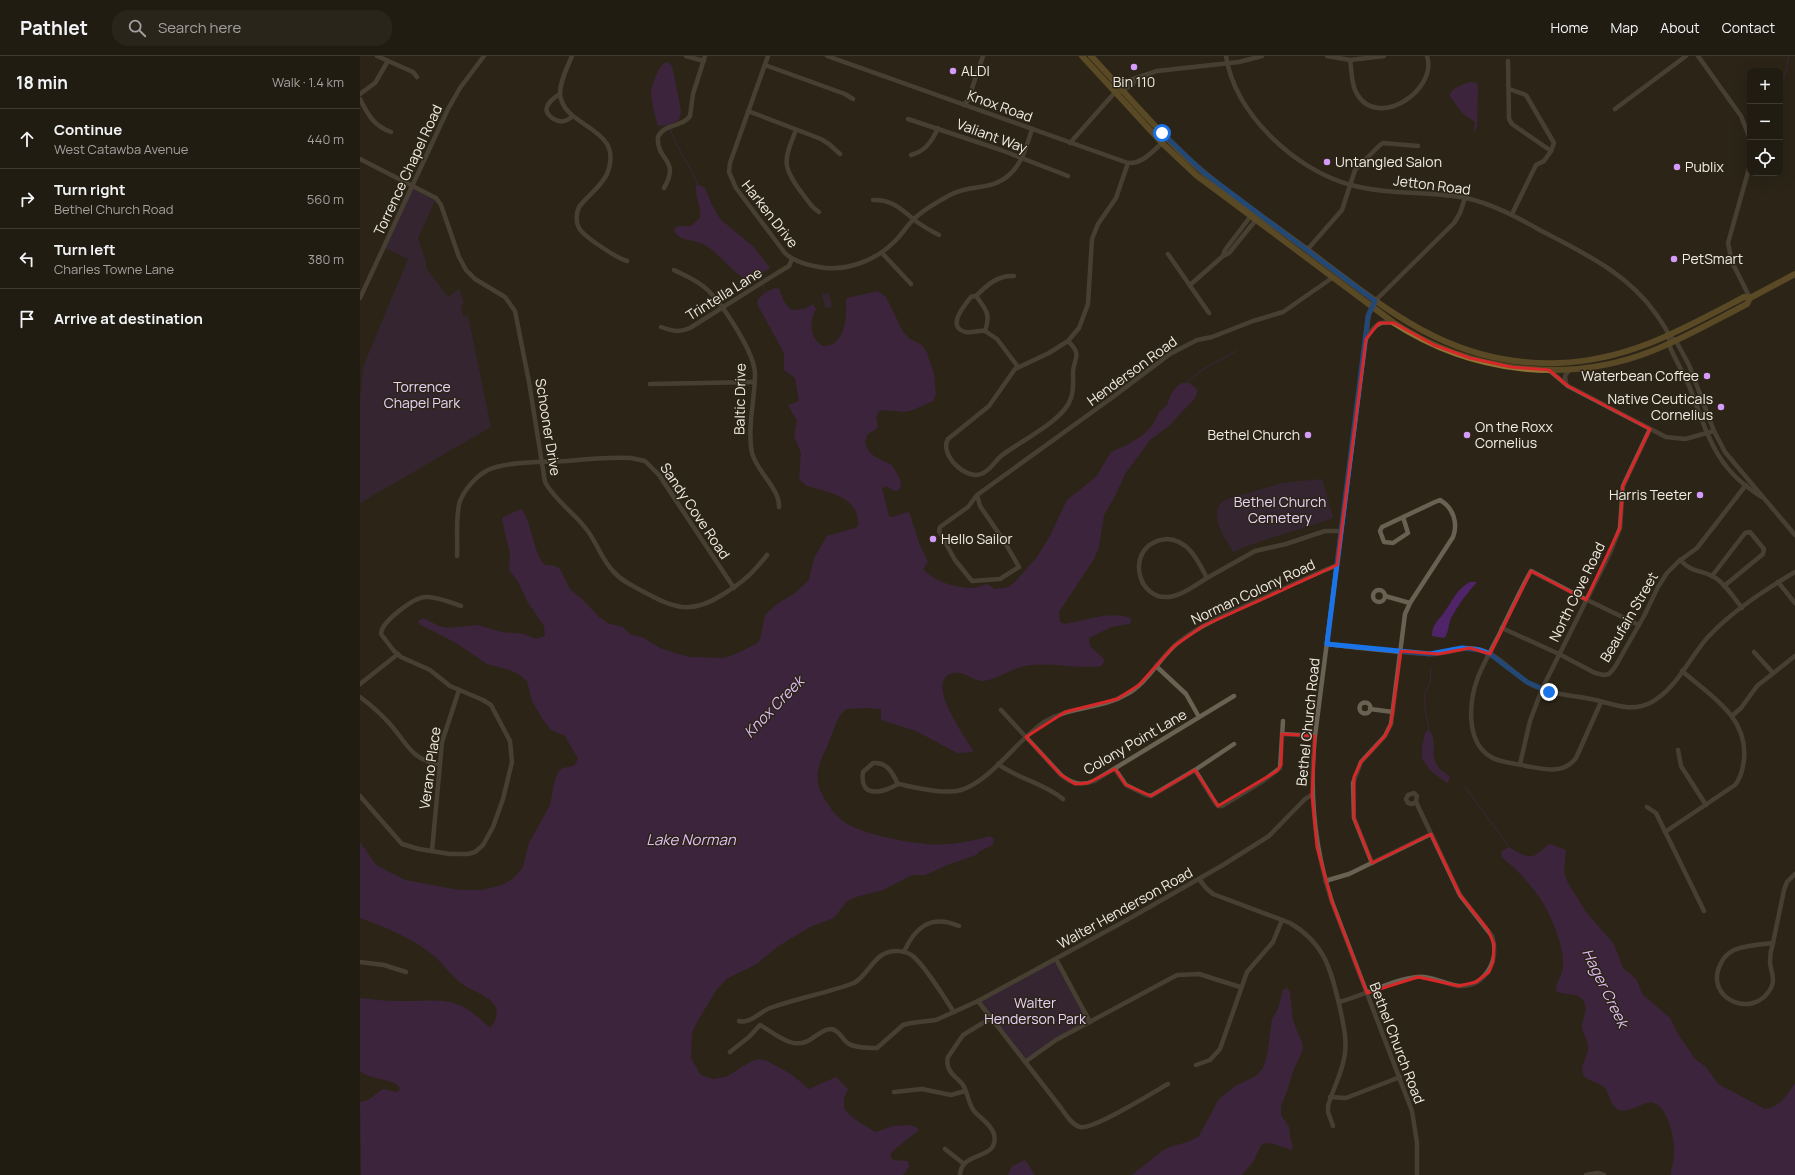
<!DOCTYPE html>
<meta charset="utf-8">
<style>
:root{--surface:#211c11;--page:#29251a;--text:#f1f3f6;--muted:#a2a19f;--line:#3e3a31}
body{margin:0;font-family:Manrope,sans-serif;background:var(--page);color:var(--text)}
.controls{position:absolute;right:12px;top:12px;display:grid;overflow:hidden;border-radius:8px;box-shadow:0 4px 16px #0002}
.controls button{width:36px;height:36px;display:grid;place-items:center;padding:0;border:0;border-bottom:1px solid var(--line);background:var(--surface);color:var(--text);font:20px sans-serif}
.stop{position:absolute;width:12px;height:12px;margin:-9px;border:3px solid #1a73e8;border-radius:50%;background:#fff}
.stop.end{background:#1a73e8;border-color:#fff;box-shadow:0 1px 4px #0008}
.list{margin:0;padding:0;list-style:none}
h2{display:flex;justify-content:space-between;align-items:center;height:52px;margin:0;padding:0 16px;font-size:17px}
h2 small{font-size:13px;font-weight:400;color:var(--muted)}
.list li{display:grid;grid-template-columns:26px 1fr auto;gap:12px;align-items:center;box-sizing:border-box;height:60px;padding:0 16px;border-top:1px solid var(--line)}
.list b{display:block;font-size:15px;white-space:nowrap}
.list p{margin:0;font-size:13px;white-space:nowrap;color:var(--muted)}
.list em{font-size:13px;font-style:normal;color:var(--muted)}
.icon{flex:none;width:22px;height:22px;fill:none;stroke:currentColor;stroke-width:2;stroke-linecap:round;stroke-linejoin:round}
.map{position:relative;flex:none;width:1435px;height:1119px;overflow:hidden}
header{display:flex;align-items:center;gap:24px;box-sizing:border-box;height:56px;padding:0 20px;background:var(--surface);border-bottom:1px solid var(--line)}
header strong{font-size:19px}
nav{display:flex;gap:22px;margin-inline-start:auto;font-size:14px}
.search{width:280px;height:36px;background:var(--page);display:flex;align-items:center;gap:10px;box-sizing:border-box;padding:0 14px;border-radius:16px;color:var(--muted);font-size:15px}
main{display:flex}
aside{flex:1;background:var(--surface)}
.map>svg:first-child{display:block}
.green{fill:#402750}
.water{fill:#502468}
.lines{fill:none;stroke-linecap:round;stroke-linejoin:round}
.stream{stroke:#502468;stroke-width:1}
.minor{stroke:#696152;stroke-width:4.5}
.major{stroke:#917535;stroke-width:6}
.route{stroke:#1a73e8;stroke-width:5}
.marked{fill:none;stroke:#d62828;stroke-width:3;stroke-linejoin:round}
.poi-dot{fill:#d59bfa;stroke:#2c2517;stroke-width:1.5}
.labels{text-anchor:middle;stroke-width:3;stroke-linejoin:round;paint-order:stroke}
.poi-label{font-size:14px;fill:#f1ece4;stroke:#2c2517;text-anchor:start}
.street-label{font-size:14px;fill:#f1ece4;stroke:#2c2517}
.park-label{font-size:14px;fill:#e9d1f9;stroke:#2c2517}
.water-label{font-size:15px;font-style:italic;fill:#e0bcf8;stroke:#2c2517}
</style>
<header>
<strong>Pathlet</strong>
<div class="search"><svg class="icon" aria-label="search" viewBox="0 0 24 24"><circle cx="10" cy="10" r="6"/><path d="M15 15l6 6"/></svg>Search here</div>
<nav><a>Home</a><a>Map</a><a>About</a><a>Contact</a></nav>
</header>
<main>
<aside>
<h2>18 min<small>Walk · 1.4 km</small></h2>
<ul class="list">
<li><svg class="icon" aria-label="ahead" viewBox="0 0 24 24"><path d="M12 20V5M6 11l6-6 6 6"/></svg><div><b>Continue</b><p>West Catawba Avenue</p></div><em>440 m</em></li>
<li><svg class="icon" aria-label="right" viewBox="0 0 24 24"><path d="M7 20v-9h11M14 6l5 5-5 5"/></svg><div><b>Turn right</b><p>Bethel Church Road</p></div><em>560 m</em></li>
<li><svg class="icon" aria-label="left" viewBox="0 0 24 24"><path d="M17 20v-9H6M10 6l-5 5 5 5"/></svg><div><b>Turn left</b><p>Charles Towne Lane</p></div><em>380 m</em></li>
<li><svg class="icon" aria-label="arrive" viewBox="0 0 24 24"><path d="M6 21V4h12l-3 4 3 4H6"/></svg><div><b>Arrive at destination</b></div></li>
</ul>
</aside>
<div class="map">
<svg width="1435" height="1119" viewBox="0 0 1435 1119">
<rect width="100%" height="100%" fill="#2c2517"/>
<g class="green">
<polygon points="52,129 76,142 58,182 66,206 66,212 88,241 99,233 104,247 101,249 103,261 108,260 131,371 0,447 0,342 3,311 48,203 23,191"/>
<polygon points="469,237 472,251 465,252 462,238"/>
<path d="M962,423L973,461L970,463C938,475 904,482 873,496C865,482 847,458 864,444L922,427Z"/>
<polygon points="696,903 729,966 665,1005 619,945"/>
</g>
<g class="water">
<path d="M304,7L308,6L312,10L319,44L321,56L319,64L308,69L298,70C295,60 292,49 291,38C290,32 299,11 304,7Z"/>
<path d="M1110,26L1117,27L1118,32L1117,71L1114,76L1115,66L1102,57L1089,39C1093,32 1102,28 1110,26Z"/>
<path d="M337,128L345,132L352,149L360,163L394,191L410,212L394,223H385C370,214 360,198 345,189C335,183 320,186 314,175L315,172L319,170H331L340,162C342,149 333,138 337,128Z"/>
<path d="M415,232L419,233L425,247L431,254L444,253L453,248L456,253C449,265 449,282 463,290C480,291 485,272 486,258C487,252 485,246 487,242L518,235L521,237L526,241L543,276L550,283L562,289L567,297L574,318L576,338L573,345L553,354L544,356L525,354L519,355L516,361L518,372L508,378L505,386C508,401 521,403 532,409L540,423L541,431L538,435H534L526,430L522,432L529,460L532,461L548,456L550,458L559,487L568,506L563,513C574,526 594,531 611,532C616,532 621,530 627,528L635,533L649,531L655,526L677,501L690,480L707,444L736,421L751,396L769,388L784,378L792,370L800,355L807,349L811,338L817,330L822,327H829L837,333V337L835,342L809,370L790,384L765,418L755,440L744,459L739,491L734,503L699,556L700,566L704,568C725,565 750,554 771,562V566L769,568L751,571L729,582L730,590L743,602L745,605L741,610C718,613 695,607 672,609C654,610 638,624 623,625C613,625 605,615 594,617C562,622 605,681 613,694V696L597,697L556,675L521,664V653L506,652L486,653C475,662 472,681 466,693C455,714 454,727 467,747C471,753 477,761 483,765C500,778 545,786 567,788C588,790 610,786 630,780L634,783L633,789L620,795L616,799L590,808L565,819H552L523,834L496,841L487,845L474,862L450,871L417,891L397,908L368,922L357,933L337,966L332,977L331,1002L341,1019L353,1023L366,1021L390,1006L398,1003L407,1005L431,1018L449,1033L476,1021L488,1033L484,1042V1052C491,1063 504,1069 516,1076L533,1070L550,1069L558,1072L559,1074L535,1093L530,1099L533,1104L548,1105L549,1111L543,1119H1L0,1046L8,1044L23,1033L37,1036L40,1033L38,1029C26,1022 11,1024 0,1015V942C12,943 25,945 37,945C81,946 94,936 130,972C133,969 135,966 136,962C142,942 114,937 102,928C92,920 84,909 74,900C53,882 25,871 0,862V786L16,809L45,824L99,834H122L142,829L154,822L163,811L169,787L190,749L194,728L198,716L203,712L214,710L218,703L205,680L191,674L183,664L172,645L167,625L160,619L150,614L127,608L96,587L59,568L58,565L63,562L79,570L88,572L117,569L142,576L164,578L176,583L185,580L184,570L167,545L159,527L149,514L150,497L142,464L143,461C150,459 154,455 162,453C172,469 172,490 182,506L185,509L195,510L200,513L210,533L226,547L240,562L250,568L263,571L271,579L282,581L300,592L315,597L330,601L362,602L371,600L396,588L400,583L405,559L417,548L435,537L449,524L454,502L467,480L495,472L498,470C501,441 468,436 447,430L442,426L439,422L441,397L434,380L437,365L428,349L439,345L435,322L424,314V297L397,248C397,240 408,235 415,232Z"/>
<path d="M1110,526H1117C1107,537 1098,549 1091,562C1088,569 1089,577 1084,582L1072,580C1072,569 1077,566 1083,558C1092,546 1096,533 1110,526Z"/>
<path d="M1068,674C1078,681 1071,695 1075,705C1078,713 1084,716 1090,721L1087,727L1072,716L1062,703V691L1065,677Z"/>
<path d="M1190,788L1206,794L1204,816L1207,825L1226,856L1254,888L1263,912L1276,923L1283,939L1310,962L1318,978L1335,1003L1346,1011L1358,1028L1405,1053C1419,1052 1428,1038 1435,1027V1119H1311C1311,1112 1314,1105 1314,1098C1316,1084 1306,1040 1286,1047C1277,1050 1266,1058 1257,1053C1249,1048 1250,1038 1245,1032C1240,1026 1229,1026 1224,1020C1218,1010 1229,1000 1228,991C1228,984 1223,978 1222,971C1222,961 1231,951 1221,942C1214,936 1204,940 1196,935C1195,928 1202,920 1203,912C1205,891 1191,859 1180,842C1172,831 1161,818 1151,809C1149,807 1146,806 1144,803C1141,801 1141,798 1142,795L1149,791C1157,796 1168,804 1177,798C1182,795 1185,790 1190,788Z"/>
<polygon points="927,932 930,936 933,965 942,986 943,994 933,1015 927,1035 921,1050 921,1059 929,1071 930,1081 933,1091 931,1094 914,1088 905,1087 901,1089 893,1106 882,1119 772,1119 802,1095 812,1090 828,1086 839,1080 859,1043 875,1030 896,1020 903,1012 907,1000 912,963 918,953 923,934"/>
<polygon points="665,1104 675,1119 648,1119 652,1110"/>
</g>
<g class="lines">
<g class="stream">
<polyline points="1420,33 1425,19 1429,0"/>
<path d="M310,73C317,93 330,109 338,129"/>
<polyline points="402,228 407,237"/>
<polyline points="827,326 842,314 876,295"/>
<polyline points="1069,675 1065,653 1065,637 1070,627 1071,612"/>
<polyline points="1105,731 1150,792"/>
</g>
<g class="minor">
<polyline points="17,0 53,16 57,21"/>
<path d="M212,0C207,12 200,25 200,38C203,73 266,70 247,118C241,131 227,140 219,151C216,158 216,166 219,172C224,181 257,202 267,205"/>
<polyline points="326,0 344,5"/>
<path d="M408,0L370,107L369,116L376,132L425,197C434,206 447,209 459,211C485,216 515,205 534,186C541,180 545,172 552,165C562,154 579,145 592,138C611,128 631,135 649,119C662,108 667,89 672,73"/>
<path d="M467,0L768,107C782,108 792,96 802,87"/>
<path d="M866,0C875,58 935,114 991,129C1028,139 1068,135 1106,142C1132,148 1155,160 1178,173C1221,196 1267,216 1296,258C1300,264 1307,273 1309,280C1310,284 1308,287 1310,291C1316,305 1324,318 1330,332C1348,379 1355,413 1402,441"/>
<polyline points="967,0 990,4 1024,0"/>
<polyline points="1338,0 1381,60 1390,83"/>
<path d="M990,4C992,15 991,29 997,38C1018,74 1078,34 1067,0"/>
<polyline points="1148,5 1149,63 1152,68 1191,95 1184,105 1176,109 1152,158"/>
<polyline points="405,9 485,38 493,43"/>
<polyline points="1149,33 1166,39 1194,87 1191,95"/>
<polyline points="760,36 773,28 775,23"/>
<polyline points="0,38 15,27 28,5"/>
<path d="M200,38C195,41 189,45 187,51C184,59 197,67 204,65C206,65 210,62 212,61"/>
<path d="M0,43C8,59 14,70 31,76"/>
<polyline points="604,49 608,44 623,0"/>
<polyline points="1255,53 1326,0"/>
<polyline points="388,55 461,83 469,88 480,98"/>
<polyline points="548,63 641,94 708,120"/>
<path d="M436,74C424,104 421,110 442,137C447,144 452,152 459,156"/>
<polyline points="710,87 749,43 760,31 770,24 797,15 879,6 902,0"/>
<path d="M551,99C566,95 572,85 578,72"/>
<path d="M0,103L76,142L81,149L99,201L106,214L115,223L145,241L155,255L169,326L185,426C195,445 215,457 227,474C237,487 242,504 253,515C261,525 275,531 286,537C315,553 332,558 362,539C383,526 391,519 407,499"/>
<path d="M304,132C321,103 296,105 298,81C304,67 322,72 330,60L333,38L345,0"/>
<path d="M513,144C533,143 543,155 557,166C564,171 571,175 579,179"/>
<polyline points="947,194 982,154 995,114 1020,89 1023,87 1058,90"/>
<polyline points="522,197 551,228"/>
<polyline points="808,198 849,257"/>
<polyline points="863,200 865,194 890,161"/>
<path d="M314,214C324,219 334,223 343,230C360,243 395,297 395,318C395,343 387,372 392,397C397,416 420,433 419,451"/>
<polyline points="830,229 863,200 869,197 895,165"/>
<path d="M614,240L617,241C626,255 631,257 625,275C619,274 612,277 606,276C585,271 605,249 611,241Z"/>
<path d="M616,240C627,229 638,219 654,220"/>
<polyline points="0,242 88,53 100,32 124,0"/>
<polyline points="1390,242 1372,206 1368,187 1390,109"/>
<path d="M301,271C312,275 319,277 330,272L419,216L429,210L432,203"/>
<polyline points="625,275 637,283 658,311"/>
<polyline points="1309,280 1316,285 1329,309 1354,375 1365,396 1435,479"/>
<path d="M1007,281C1013,271 1019,264 1033,267"/>
<path d="M708,285C722,299 715,300 713,315C713,324 714,334 711,342C704,365 660,385 641,400C634,406 630,415 621,418C605,424 579,398 588,383L629,350L655,313L689,297L708,285L719,272L728,248L732,183L738,168L756,142L768,107"/>
<polyline points="1189,314 1208,330 1306,381 1325,383 1354,375"/>
<polyline points="290,328 394,326"/>
<polyline points="1206,328 1205,320 1209,314"/>
<polyline points="617,439 620,450 644,485 659,511 640,523 612,525 595,504 579,475 580,471 608,451 617,439 753,341 810,298 837,284 852,281 893,265 923,256 972,222"/>
<path d="M807,483C829,484 838,505 847,522C837,528 826,537 814,540C775,550 763,486 807,483Z"/>
<path d="M97,500C98,483 95,462 100,445C105,433 116,420 128,414C147,405 186,406 207,405C228,403 250,401 271,402L285,405L299,419L374,532"/>
<path d="M1320,504C1334,518 1340,513 1354,521C1365,527 1374,542 1382,552"/>
<polyline points="1352,520 1385,477 1390,476 1404,493 1403,498 1364,530"/>
<polyline points="847,522 895,495 926,488 965,475 981,475"/>
<polyline points="1418,526 1435,547"/>
<circle cx="1019" cy="540" r="6"/>
<polyline points="1025,540 1050,547"/>
<polyline points="1142,572 1199,598 1235,617 1244,619 1249,618 1255,611 1284,560 1298,531 1307,517 1318,506 1337,492 1386,429"/>
<path d="M967,588C1001,592 1035,596 1069,598C1087,599 1102,589 1120,594C1141,599 1154,620 1172,629C1192,639 1211,639 1231,643C1251,647 1270,657 1290,647C1316,634 1329,602 1348,581C1372,555 1405,534 1435,516"/>
<polyline points="1394,596 1413,617"/>
<polyline points="796,610 826,638 839,661"/>
<polyline points="0,628 38,598"/>
<path d="M0,641C11,649 21,658 30,668C47,687 51,704 79,708"/>
<path d="M1241,646L1216,702C1203,719 1184,713 1166,710C1155,707 1141,707 1131,701C1105,686 1109,645 1118,621C1124,606 1133,591 1140,577C1150,556 1160,535 1171,515L1219,540L1279,569"/>
<circle cx="1005" cy="652" r="5.5"/>
<polyline points="1010,653 1033,656"/>
<path d="M641,654L701,719C712,728 721,730 734,725L874,640"/>
<polyline points="1372,660 1381,652 1397,630 1435,600"/>
<polyline points="922,678 955,680"/>
<polyline points="1318,694 1321,710 1346,749"/>
<path d="M513,707C527,706 532,716 538,728C523,737 499,743 503,716Z"/>
<path d="M638,708C658,723 684,727 703,743"/>
<polyline points="1160,708 1170,665 1182,633 1250,497 1260,472 1263,430 1290,373"/>
<polyline points="755,713 766,729 786,739 791,740 835,714 874,688"/>
<polyline points="835,714 856,748 858,750 862,750 903,725 920,712 923,665"/>
<path d="M538,728C555,731 584,739 601,734C631,725 657,684 684,666C712,649 740,654 767,638C789,626 800,600 820,585C845,566 874,555 903,542C927,531 952,519 977,509"/>
<path d="M0,740L42,788L59,793L90,798H108L115,796L123,789L133,771L143,743L152,706L150,685L131,649L123,644L90,630L70,614L41,601L34,595L21,578C21,566 53,542 65,541C76,540 90,546 101,550"/>
<polyline points="1287,751 1296,757 1344,855"/>
<path d="M1305,776L1375,729C1381,722 1383,713 1384,703C1388,661 1351,640 1322,615"/>
<polyline points="72,795 82,686 99,634"/>
<path d="M1012,807L994,762L993,727L1001,706L1025,680L1031,668L1045,558L1050,547L1093,481C1098,468 1094,452 1080,444L1075,446L1022,471L1020,475L1024,486L1033,487L1048,477L1043,461"/>
<path d="M839,823L846,832L853,838L930,867C966,888 971,915 980,952C983,967 987,982 985,997C983,1016 973,1032 968,1050V1056L973,1070"/>
<polyline points="965,825 989,818 1071,778"/>
<path d="M1413,887C1411,893 1410,899 1410,905C1410,914 1416,923 1411,932C1393,965 1344,942 1360,909C1363,902 1368,897 1374,894C1386,889 1401,888 1413,887Z"/>
<polyline points="1413,887 1424,834 1427,826 1435,818"/>
<path d="M544,896C555,871 571,858 599,870"/>
<polyline points="696,903 730,966"/>
<polyline points="0,906 24,909 46,916"/>
<path d="M618,945L701,1052C706,1059 712,1069 720,1071C733,1074 794,1036 808,1028"/>
<path d="M979,946C1003,940 1033,923 1057,921C1072,919 1085,929 1099,930C1126,931 1140,903 1132,880L1100,839L1056,746L1057,740L1054,737L1048,739L1046,743L1048,747L1052,748L1056,746"/>
<path d="M379,965C390,968 400,956 410,952C438,942 467,937 494,927C506,920 511,906 522,899C532,893 546,894 554,901C568,914 583,940 594,956"/>
<path d="M370,996L389,981L400,969C417,979 435,997 454,981C459,978 464,973 471,973C480,974 482,984 489,988C496,992 509,992 517,992L543,969L551,967L576,964L618,945L765,865L863,809L909,780L945,743L952,739"/>
<polyline points="665,1006 696,984 817,919 839,918 880,931"/>
<polyline points="836,1009 850,1004 860,993 887,916 913,886 922,864"/>
<polyline points="534,1036 562,1033 591,1039 605,1035"/>
<polyline points="970,1041 986,1042 1040,1021"/>
<polyline points="585,1093 604,1108"/>
<path d="M600,1119C601,1094 640,1105 634,1078C631,1068 620,1062 614,1055C608,1047 608,1037 603,1029C599,1023 592,1020 589,1013C587,1009 587,1005 588,1001L603,979L631,962"/>
<path d="M1057,1119V1087L1052,1055L972,846C954,791 949,738 955,680L1009,257L1018,242L1094,167L1100,157L1105,142"/>
<polyline points="1226,1119 1238,1117 1244,1119"/>
</g>
<g class="major">
<path d="M722,0L802,87L836,119L1034,267C1110,316 1206,329 1292,295C1325,282 1356,264 1387,248L1390,242"/>
<path d="M731,0C763,34 793,70 827,102C865,137 909,165 950,196C1030,256 1093,311 1199,307C1270,304 1323,273 1384,241L1390,242L1435,218"/>
</g>
</g>
<g class="lines">
<polyline class="route" points="802,77 843,116 1015,245 1008,260 967,588 1070,598 1102,592 1120,594 1130,598 1167,626 1189,636"/>
</g>
<path d="M0 0H1435V1119H0ZM1019,267H1034L1074,289L1110,302L1151,311L1189,314L1208,330L1290,373L1263,430L1260,472L1226,544L1171,515L1130,598L1110,592L1078,598L1041,595L1031,668L1025,680L1001,706L994,721V762L1012,807L1071,778L1100,839L1128,874L1134,888L1133,906L1129,916L1116,926L1099,930L1058,921L1007,937L972,846L957,791L952,739L955,680L922,678L921,709L917,715L858,750L835,714L791,740L766,729L755,713L728,727L715,728L701,719L666,681L705,656L757,643L779,629L814,590L843,570L977,509L1006,283Z" fill="#2c2517" fill-opacity=".55" fill-rule="evenodd"/>
<path class="marked" d="M1019,267H1034L1074,289L1110,302L1151,311L1189,314L1208,330L1290,373L1263,430L1260,472L1226,544L1171,515L1130,598L1110,592L1078,598L1041,595L1031,668L1025,680L1001,706L994,721V762L1012,807L1071,778L1100,839L1128,874L1134,888L1133,906L1129,916L1116,926L1099,930L1058,921L1007,937L972,846L957,791L952,739L955,680L922,678L921,709L917,715L858,750L835,714L791,740L766,729L755,713L728,727L715,728L701,719L666,681L705,656L757,643L779,629L814,590L843,570L977,509L1006,283Z"/>
<g class="poi-dot">
<circle cx="774" cy="11" r="4"/>
<circle cx="593" cy="15" r="4"/>
<circle cx="967" cy="106" r="4"/>
<circle cx="1317" cy="111" r="4"/>
<circle cx="1314" cy="203" r="4"/>
<circle cx="1347" cy="320" r="4"/>
<circle cx="1361" cy="351" r="4"/>
<circle cx="948" cy="379" r="4"/>
<circle cx="1107" cy="379" r="4"/>
<circle cx="1340" cy="439" r="4"/>
<circle cx="573" cy="483" r="4"/>
</g>
<g class="labels">
<g class="poi-label">
<text x="601" y="20">ALDI</text>
<text x="774" y="31" text-anchor="middle">Bin 110</text>
<text x="975" y="111">Untangled Salon</text>
<text x="1325" y="116">Publix</text>
<text x="1322" y="208">PetSmart</text>
<text x="1339" y="325" text-anchor="end">Waterbean Coffee</text>
<text x="1353" y="348" text-anchor="end">Native Ceuticals<tspan x="1353" dy="16">Cornelius</tspan></text>
<text x="1115" y="376">On the Roxx<tspan x="1115" dy="16">Cornelius</tspan></text>
<text x="940" y="384" text-anchor="end">Bethel Church</text>
<text x="1332" y="444" text-anchor="end">Harris Teeter</text>
<text x="581" y="488">Hello Sailor</text>
</g>
<g class="street-label">
<text transform="translate(640 50) rotate(20)" y="5">Knox Road</text>
<text transform="translate(632 80) rotate(20)" y="5">Valiant Way</text>
<text transform="translate(48 114) rotate(-65)" y="5">Torrence Chapel Road</text>
<text transform="translate(1072 129) rotate(7)" y="5">Jetton Road</text>
<text transform="translate(410 158) rotate(52)" y="5">Harken Drive</text>
<text transform="translate(364 238) rotate(-32)" y="5">Trintella Lane</text>
<text transform="translate(772 315) rotate(-36)" y="5">Henderson Road</text>
<text transform="translate(380 343) rotate(-89)" y="5">Baltic Drive</text>
<text transform="translate(188 371) rotate(81)" y="5">Schooner Drive</text>
<text transform="translate(335 455) rotate(56)" y="5">Sandy Cove Road</text>
<text transform="translate(893 536) rotate(-25)" y="5">Norman Colony Road</text>
<text transform="translate(1217 536) rotate(-64)" y="5">North Cove Road</text>
<text transform="translate(1269 561) rotate(-60)" y="5">Beaufain Street</text>
<text transform="translate(948 666) rotate(-84)" y="5">Bethel Church Road</text>
<text transform="translate(775 686) rotate(-30)" y="5">Colony Point Lane</text>
<text transform="translate(70 712) rotate(-82)" y="5">Verano Place</text>
<text transform="translate(765 852) rotate(-29)" y="5">Walter Henderson Road</text>
<text transform="translate(1037 987) rotate(69)" y="5">Bethel Church Road</text>
</g>
<g class="park-label">
<text x="62" y="336">Torrence<tspan x="62" dy="16">Chapel Park</tspan></text>
<text x="920" y="451">Bethel Church<tspan x="920" dy="16">Cemetery</tspan></text>
<text x="675" y="952">Walter<tspan x="675" dy="16">Henderson Park</tspan></text>
</g>
<g class="water-label">
<text transform="translate(414 651) rotate(-46)" y="5">Knox Creek</text>
<text x="331" y="789">Lake Norman</text>
<text transform="translate(1245 932) rotate(64)" y="5">Hager Creek</text>
</g>
</g>
</svg>
<div class="controls">
<button>+</button>
<button>−</button>
<button><svg class="icon" aria-label="locate" viewBox="0 0 24 24"><circle cx="12" cy="12" r="6"/><path d="M12 2v4M12 18v4M2 12h4M18 12h4"/></svg></button>
</div>
<div class="stop" style="left:802px;top:77px"></div>
<div class="stop end" style="left:1189px;top:636px"></div>
</div>
</main>
